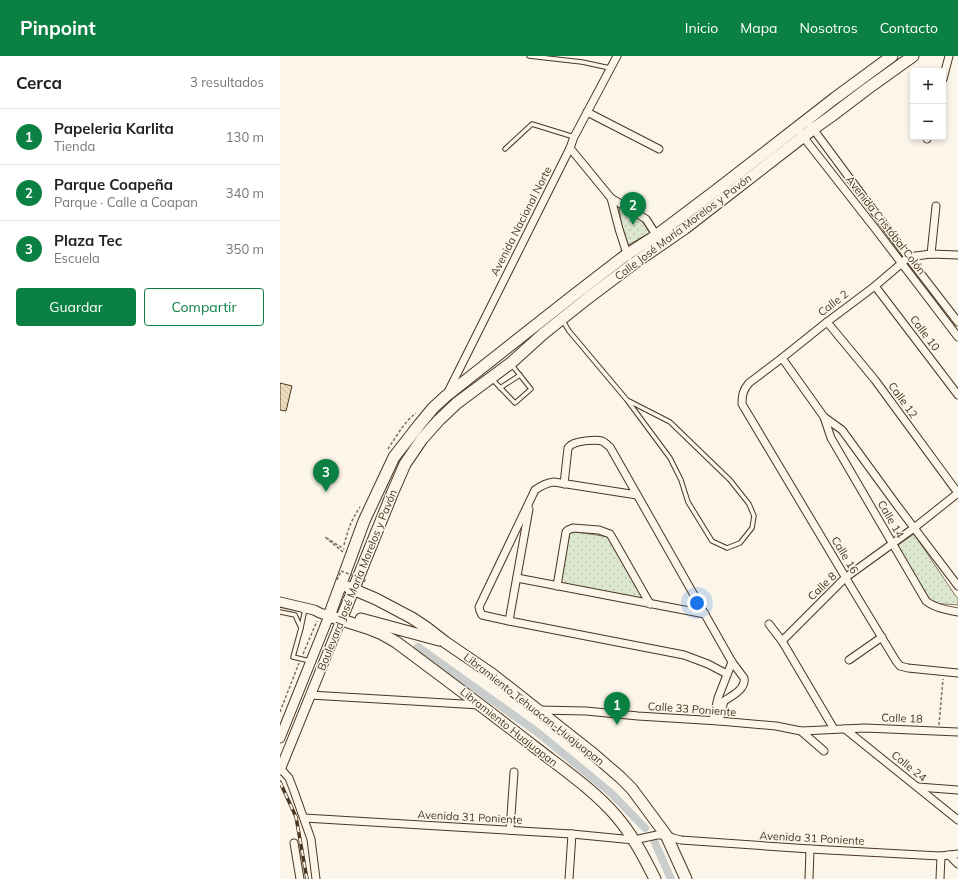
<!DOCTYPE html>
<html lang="es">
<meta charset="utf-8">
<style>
:root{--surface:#fff;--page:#f2f2f2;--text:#222;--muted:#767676;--line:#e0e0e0;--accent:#0b8043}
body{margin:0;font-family:Mulish,sans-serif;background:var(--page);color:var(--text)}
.controls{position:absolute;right:12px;top:12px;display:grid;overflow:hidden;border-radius:4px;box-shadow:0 2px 6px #0003}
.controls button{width:36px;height:36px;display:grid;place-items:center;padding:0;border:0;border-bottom:1px solid var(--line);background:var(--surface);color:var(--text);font:20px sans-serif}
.you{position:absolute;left:417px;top:547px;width:14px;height:14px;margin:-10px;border:3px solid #fff;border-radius:50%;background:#1a73e8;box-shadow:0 0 0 6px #1a73e833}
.badge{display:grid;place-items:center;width:26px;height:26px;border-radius:50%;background:var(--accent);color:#fff;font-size:13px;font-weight:700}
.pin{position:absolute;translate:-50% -33px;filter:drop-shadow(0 1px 2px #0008)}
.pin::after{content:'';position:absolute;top:21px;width:14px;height:12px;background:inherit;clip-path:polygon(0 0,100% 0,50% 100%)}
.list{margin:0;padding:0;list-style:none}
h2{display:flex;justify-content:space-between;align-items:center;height:52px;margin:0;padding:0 16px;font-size:17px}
h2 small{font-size:13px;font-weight:400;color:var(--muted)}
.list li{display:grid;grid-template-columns:26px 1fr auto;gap:12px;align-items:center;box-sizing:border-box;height:56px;padding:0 16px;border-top:1px solid var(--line)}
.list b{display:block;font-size:15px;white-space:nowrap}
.list p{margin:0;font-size:13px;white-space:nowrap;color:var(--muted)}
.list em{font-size:13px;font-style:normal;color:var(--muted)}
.actions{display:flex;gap:8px;padding:12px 16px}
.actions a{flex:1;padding:9px 0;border:1px solid var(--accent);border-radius:4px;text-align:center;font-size:14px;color:var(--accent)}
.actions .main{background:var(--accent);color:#fff}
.map{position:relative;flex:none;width:678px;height:823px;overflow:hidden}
header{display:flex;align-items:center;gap:24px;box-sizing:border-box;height:56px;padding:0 20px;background:var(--accent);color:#fff}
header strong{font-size:19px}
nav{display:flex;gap:22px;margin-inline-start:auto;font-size:14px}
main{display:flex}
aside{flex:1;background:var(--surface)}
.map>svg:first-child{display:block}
.park{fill:url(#park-dots);stroke:#887966}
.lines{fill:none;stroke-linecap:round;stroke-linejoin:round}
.canal{stroke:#c9cecd;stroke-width:8}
.building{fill:url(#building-back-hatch);stroke:#4a3520}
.lane-casing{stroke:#4a3520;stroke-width:5.5}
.street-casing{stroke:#4a3520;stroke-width:9}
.secondary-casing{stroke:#4a3520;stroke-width:11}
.primary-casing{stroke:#4a3520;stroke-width:13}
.path{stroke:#7f6f5c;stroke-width:1.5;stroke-dasharray:3 2;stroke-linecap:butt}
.lane{stroke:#fbf6e9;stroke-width:3.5}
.street{stroke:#fbf6e9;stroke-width:7}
.secondary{stroke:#fbf6e9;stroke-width:9}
.primary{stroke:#fbf6e9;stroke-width:11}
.rail-casing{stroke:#4a3520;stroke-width:3.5}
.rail{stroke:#fbf6e9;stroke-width:2;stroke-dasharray:6;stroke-linecap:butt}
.path-bridge{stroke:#7f6f5c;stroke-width:1.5;stroke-dasharray:3 2;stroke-linecap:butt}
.labels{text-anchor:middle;stroke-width:3;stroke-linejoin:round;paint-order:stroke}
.street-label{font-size:11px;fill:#4a3520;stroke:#fbf6e9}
</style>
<header>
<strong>Pinpoint</strong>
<nav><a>Inicio</a><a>Mapa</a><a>Nosotros</a><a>Contacto</a></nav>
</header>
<main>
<aside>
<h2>Cerca<small>3 resultados</small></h2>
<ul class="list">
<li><span class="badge">1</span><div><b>Papeleria Karlita</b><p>Tienda</p></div><em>130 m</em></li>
<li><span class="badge">2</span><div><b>Parque Coapeña</b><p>Parque · Calle a Coapan</p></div><em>340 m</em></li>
<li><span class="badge">3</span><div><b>Plaza Tec</b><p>Escuela</p></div><em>350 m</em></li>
</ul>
<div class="actions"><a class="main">Guardar</a><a>Compartir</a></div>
</aside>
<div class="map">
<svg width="678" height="823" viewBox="0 0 678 823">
<defs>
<pattern id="park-dots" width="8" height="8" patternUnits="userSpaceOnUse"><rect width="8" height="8" fill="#dce7d0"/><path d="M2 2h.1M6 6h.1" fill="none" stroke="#bec7b2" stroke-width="1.8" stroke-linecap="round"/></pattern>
<pattern id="building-back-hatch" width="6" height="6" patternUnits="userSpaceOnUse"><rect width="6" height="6" fill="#ecdcbc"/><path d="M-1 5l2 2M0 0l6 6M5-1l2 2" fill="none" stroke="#ccbda1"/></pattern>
</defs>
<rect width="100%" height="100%" fill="#fbf6e9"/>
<g class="park">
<polygon points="339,151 362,165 370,177 348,189 342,172"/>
<polygon points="290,475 329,481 364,543 280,528"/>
<polygon points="634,478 675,539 678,543 678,549 652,547 617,490"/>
</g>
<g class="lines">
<g class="canal">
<polyline points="138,591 257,676 331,737 365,772"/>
<polyline points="375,787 391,823"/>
</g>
</g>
<polygon class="building" points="0,327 12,330 6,355 0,354"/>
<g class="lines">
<defs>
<g id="lane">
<polyline points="249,0 302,6 330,12"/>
<polyline points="225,93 252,68 294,81"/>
<polyline points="283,265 289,275 347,344 390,402 401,424 408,446 432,485 447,492 460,487 472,472 474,460 469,448 450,424 390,366 347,344"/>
<polyline points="212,323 235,347 251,333 231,308"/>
<polyline points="220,332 240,319"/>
<polyline points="0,556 15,559 21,572 25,553"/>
<polyline points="21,572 13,601 30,605"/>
</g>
<g id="street">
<polyline points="663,23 669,0"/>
<polyline points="307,56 379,93"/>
<polyline points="531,70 628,201 678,266"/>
<polyline points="521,78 597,175 678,281"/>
<polyline points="647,83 648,81"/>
<polyline points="290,92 331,142 366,163 378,182"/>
<polyline points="331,142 339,173 348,201"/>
<polyline points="651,198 656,150"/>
<path d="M678,199L651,198L628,201L622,207L595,230L547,266L502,302L469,327C463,334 462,339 462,348L573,534L616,605L620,610L628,612L678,617"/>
<polyline points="595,230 678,339"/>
<polyline points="547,266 595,324 678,437"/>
<polyline points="502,302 544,361 562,374 616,448 678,530"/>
<polyline points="168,336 290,92 294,81 337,0"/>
<path d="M544,361L551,382L646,545C655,552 667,554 678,556"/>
<path d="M284,428L288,392C290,390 290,389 293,388C299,385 316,383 322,385C326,387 327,389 330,391L452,606L464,622C466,633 452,640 444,645L439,665"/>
<path d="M357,439L274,426C266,427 262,429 255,434L199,551L200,555L202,559L229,565L404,599L428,608L447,618"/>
<polyline points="237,522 425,558"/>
<polyline points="277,530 286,476 288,474 293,472 319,474 330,478 333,483 370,548"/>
<polyline points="229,565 249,453"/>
<polyline points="489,568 502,585 554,673"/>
<polyline points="502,585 565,522 634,472 678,437"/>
<polyline points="569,604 602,581"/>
<polyline points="30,639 200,649"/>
<polyline points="258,654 306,655 358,660 439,665 496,670 521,675 585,672 678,676"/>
<polyline points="433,664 438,642 452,606"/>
<polyline points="565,673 678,764"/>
<polyline points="521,675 544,695"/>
<polyline points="0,712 9,722 14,735 31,783 36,823"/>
<polyline points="638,731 678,734"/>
<polyline points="24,762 292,778 354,784 377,779 386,779 393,782 401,784 530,793 641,799 661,800 678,798"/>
<polyline points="230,774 234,716"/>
<polyline points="14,787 20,823"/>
<polyline points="669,799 678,808"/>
<polyline points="289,823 292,778"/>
<polyline points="529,823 530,793"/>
<polyline points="660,823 661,800"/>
</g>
<g id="secondary">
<polyline points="0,546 34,554 40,557 49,560 0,682"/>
<polyline points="0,714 61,564"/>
</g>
<g id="primary">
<polyline points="68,531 96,543 132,562 147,572 165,586 212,618 311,696 340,721 352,733 386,779 406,823"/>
<polyline points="81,563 159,584"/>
<polyline points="61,564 112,438 125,408 142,383 159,364 177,347 231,307 263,278 308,242 353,208 404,173 533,73 550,61 587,33 633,0"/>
<path d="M375,823C364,801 353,780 337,761C315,735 283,713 256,692C210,656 163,621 116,586L102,578L87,572L49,560L84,465L114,401L139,369L153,352L166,340L294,239L346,199L377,179L434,136L555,42L612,0"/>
</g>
</defs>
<use href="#lane" class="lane-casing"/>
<use href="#street" class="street-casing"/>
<use href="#secondary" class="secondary-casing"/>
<use href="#primary" class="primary-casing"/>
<g class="path">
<path d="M108,393C116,381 124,366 136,357"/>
<path d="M64,489C68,474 71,464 80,451"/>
<polyline points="63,496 45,481 64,493"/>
<polyline points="23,598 37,565"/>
<polyline points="0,656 19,607"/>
<polyline points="659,669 663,623"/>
</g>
<use href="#lane" class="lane"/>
<use href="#street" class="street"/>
<use href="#secondary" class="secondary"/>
<use href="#primary" class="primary"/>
<defs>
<polyline id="rail" points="0,726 16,761 27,823"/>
</defs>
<use href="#rail" class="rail-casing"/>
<use href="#rail" class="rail"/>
<polyline class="path-bridge" points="57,524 61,515 85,524 81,530"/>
</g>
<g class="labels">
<g class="street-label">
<text transform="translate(241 165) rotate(-63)" y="4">Avenida Nacional Norte</text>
<text transform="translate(606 169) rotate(52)" y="4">Avenida Cristóbal Colón</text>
<text transform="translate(403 171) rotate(-37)" y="4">Calle José María Morelos y Pavón</text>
<text transform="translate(553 247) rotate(-38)" y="4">Calle 2</text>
<text transform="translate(645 277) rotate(53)" y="4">Calle 10</text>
<text transform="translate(623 344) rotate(54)" y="4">Calle 12</text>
<text transform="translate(611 463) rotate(60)" y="4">Calle 14</text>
<text transform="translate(565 499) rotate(59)" y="4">Calle 16</text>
<text transform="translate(77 524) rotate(-68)" y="4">Boulevard José María Morelos y Pavón</text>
<text transform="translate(542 530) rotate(-44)" y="4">Calle 8</text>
<text transform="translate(254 653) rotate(38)" y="4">Libramiento Tehuacan-Huajuapan</text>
<text transform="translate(412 653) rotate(4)" y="4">Calle 33 Poniente</text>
<text transform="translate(622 662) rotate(2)" y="4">Calle 18</text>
<text transform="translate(229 671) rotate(38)" y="4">Libramiento Huajuapan</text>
<text transform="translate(629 710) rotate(39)" y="4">Calle 24</text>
<text transform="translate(190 761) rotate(3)" y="4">Avenida 31 Poniente</text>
<text transform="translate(532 782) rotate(3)" y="4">Avenida 31 Poniente</text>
</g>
</g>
</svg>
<div class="controls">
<button>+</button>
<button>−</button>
</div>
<div class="you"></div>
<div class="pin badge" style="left:337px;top:669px">1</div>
<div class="pin badge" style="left:353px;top:169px">2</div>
<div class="pin badge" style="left:46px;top:436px">3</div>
</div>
</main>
